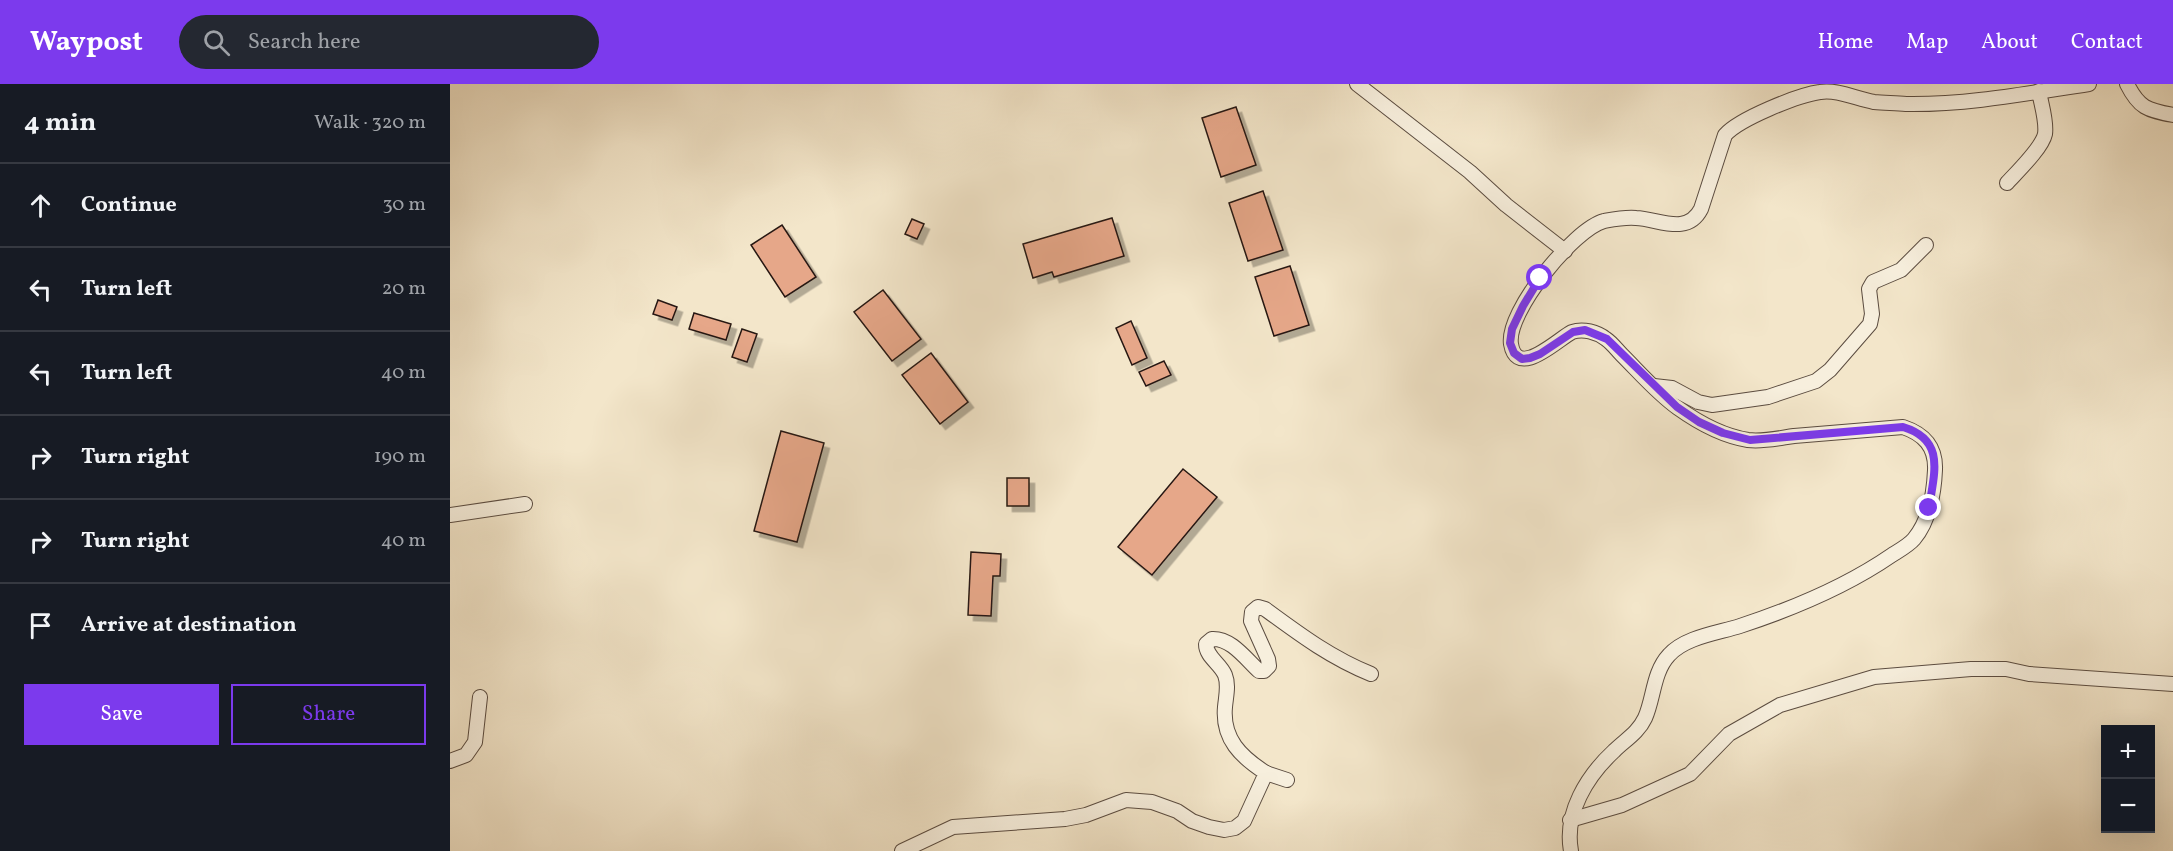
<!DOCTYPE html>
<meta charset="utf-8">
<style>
:root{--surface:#171b24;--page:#242831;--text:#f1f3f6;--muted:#9ea1a6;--line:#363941;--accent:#7c3aed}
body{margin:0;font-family:Vollkorn,serif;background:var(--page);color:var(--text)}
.controls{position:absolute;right:18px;bottom:18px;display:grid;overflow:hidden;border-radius:0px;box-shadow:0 6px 24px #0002}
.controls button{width:54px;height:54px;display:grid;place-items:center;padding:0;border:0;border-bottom:2px solid var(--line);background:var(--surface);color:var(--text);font:30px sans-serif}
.stop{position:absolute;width:18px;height:18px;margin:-14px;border:4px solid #7c3aed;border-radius:50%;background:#fff}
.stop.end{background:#7c3aed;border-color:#fff;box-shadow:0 2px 6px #0008}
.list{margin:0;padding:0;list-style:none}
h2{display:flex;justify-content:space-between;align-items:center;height:78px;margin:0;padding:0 24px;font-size:26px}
h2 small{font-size:20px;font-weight:400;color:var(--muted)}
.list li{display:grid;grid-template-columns:39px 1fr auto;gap:18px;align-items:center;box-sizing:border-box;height:84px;padding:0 24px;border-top:2px solid var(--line)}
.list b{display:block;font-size:22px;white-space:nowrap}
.list em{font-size:20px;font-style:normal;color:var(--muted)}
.actions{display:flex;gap:12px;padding:18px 24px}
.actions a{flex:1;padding:14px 0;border:2px solid var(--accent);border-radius:0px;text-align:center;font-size:21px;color:var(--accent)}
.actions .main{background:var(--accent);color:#fff}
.icon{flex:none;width:33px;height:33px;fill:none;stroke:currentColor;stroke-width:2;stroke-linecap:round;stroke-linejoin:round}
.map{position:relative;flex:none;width:1723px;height:767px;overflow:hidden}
header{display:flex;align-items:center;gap:36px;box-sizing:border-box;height:84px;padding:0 30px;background:var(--accent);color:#fff}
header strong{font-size:28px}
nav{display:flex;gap:33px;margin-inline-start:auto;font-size:21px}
.search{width:420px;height:54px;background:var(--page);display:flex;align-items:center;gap:15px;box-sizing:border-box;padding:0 21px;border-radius:33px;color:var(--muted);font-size:22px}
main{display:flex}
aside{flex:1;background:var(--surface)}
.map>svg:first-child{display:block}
.building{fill:#e6a789;stroke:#281912;stroke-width:1.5;filter:url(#shadow)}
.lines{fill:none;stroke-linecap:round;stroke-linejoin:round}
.minor-casing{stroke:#5b4c40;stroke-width:16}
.minor{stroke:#f7efdd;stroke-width:14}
.route{stroke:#7c3aed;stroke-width:8}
</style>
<header>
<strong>Waypost</strong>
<div class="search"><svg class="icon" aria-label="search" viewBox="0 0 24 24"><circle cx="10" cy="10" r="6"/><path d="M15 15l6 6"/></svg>Search here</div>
<nav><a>Home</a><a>Map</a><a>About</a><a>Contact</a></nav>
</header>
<main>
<aside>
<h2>4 min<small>Walk · 320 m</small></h2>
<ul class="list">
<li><svg class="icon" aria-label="ahead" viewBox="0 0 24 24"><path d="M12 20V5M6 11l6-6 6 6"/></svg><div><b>Continue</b></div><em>30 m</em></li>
<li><svg class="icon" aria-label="left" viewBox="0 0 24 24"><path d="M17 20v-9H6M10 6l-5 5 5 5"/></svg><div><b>Turn left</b></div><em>20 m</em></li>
<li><svg class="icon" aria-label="left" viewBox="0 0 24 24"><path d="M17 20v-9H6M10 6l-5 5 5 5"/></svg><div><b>Turn left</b></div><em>40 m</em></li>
<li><svg class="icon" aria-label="right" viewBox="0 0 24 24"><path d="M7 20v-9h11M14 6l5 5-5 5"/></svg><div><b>Turn right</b></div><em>190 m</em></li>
<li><svg class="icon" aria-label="right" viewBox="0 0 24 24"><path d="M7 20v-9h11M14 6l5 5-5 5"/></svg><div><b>Turn right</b></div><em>40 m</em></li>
<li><svg class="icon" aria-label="arrive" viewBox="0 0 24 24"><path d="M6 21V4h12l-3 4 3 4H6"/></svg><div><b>Arrive at destination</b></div></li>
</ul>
<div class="actions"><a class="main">Save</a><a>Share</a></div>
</aside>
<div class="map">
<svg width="1723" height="767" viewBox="0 0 1723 767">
<defs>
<filter id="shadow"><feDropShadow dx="5.5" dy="5.5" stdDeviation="0" flood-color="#0004"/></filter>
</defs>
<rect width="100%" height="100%" fill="#f3e6ca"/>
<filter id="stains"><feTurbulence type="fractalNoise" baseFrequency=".00333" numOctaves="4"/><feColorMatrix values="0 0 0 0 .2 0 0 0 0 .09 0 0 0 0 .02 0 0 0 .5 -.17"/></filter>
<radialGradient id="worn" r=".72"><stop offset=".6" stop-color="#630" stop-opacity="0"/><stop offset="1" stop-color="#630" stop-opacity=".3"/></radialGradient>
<g class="building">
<polygon points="786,23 806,81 771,93 752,34"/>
<polygon points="813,107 833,166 798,177 779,119"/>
<polygon points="662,134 674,172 604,193 602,188 583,194 573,160"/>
<polygon points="462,135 474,140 467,155 455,150"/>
<polygon points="332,141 366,193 335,213 301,161"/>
<polygon points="840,182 859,241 824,252 805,193"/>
<polygon points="433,206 471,255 442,277 404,228"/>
<polygon points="208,216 227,223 222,236 203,230"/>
<polygon points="244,229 281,240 276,256 239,245"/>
<polygon points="681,237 697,274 682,281 666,244"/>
<polygon points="292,245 307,250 297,278 282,273"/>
<polygon points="481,269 518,318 490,340 452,291"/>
<polygon points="714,277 721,291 696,302 689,288"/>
<polygon points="331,347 374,359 347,458 304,447"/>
<polygon points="733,385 767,413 702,491 668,463"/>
<rect x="557" y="394" width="22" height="28"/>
<polygon points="521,468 551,470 550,492 543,492 541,532 518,531"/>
</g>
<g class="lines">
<defs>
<g id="minor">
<polyline points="907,0 1020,88 1056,121 1115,167"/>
<path d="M1677,0C1689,24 1697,26 1723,31"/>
<path d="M1557,99C1567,88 1592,64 1595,50C1597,37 1591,20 1589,7"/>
<polyline points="1204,302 1222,304 1248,318 1262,321 1318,313 1366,297 1380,286 1420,240 1422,230 1419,205 1423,198 1451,186 1476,161"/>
<polyline points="0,431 75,420"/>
<polyline points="0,677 16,671 25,658 30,613"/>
<polyline points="816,689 837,696"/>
<polyline points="1120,736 1172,721 1240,690 1279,650 1330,621 1424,593 1521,585 1556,585 1579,590 1723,600"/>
<path d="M452,767L503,743L615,735L636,731L676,716L702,718L727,727L742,737L759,743L774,746L785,744L794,737L816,689C791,673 772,655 775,623C776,612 779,601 775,591C770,579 756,573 756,560L762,555C781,554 795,574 809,587H814L819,582L818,575L801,537L802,528L808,523L815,525C849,550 881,574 921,590"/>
<path d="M1121,767C1114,729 1137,692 1164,667C1175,656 1188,649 1195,634C1204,614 1203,588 1219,571C1235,553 1268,549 1290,542C1342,525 1397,502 1442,471C1450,466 1459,461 1464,455C1479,437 1484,409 1485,386C1486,363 1474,350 1453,343C1416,346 1380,349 1344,352C1330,354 1313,358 1298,356C1273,352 1249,339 1228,324C1208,310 1190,289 1172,271C1167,266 1162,259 1156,255C1147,248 1133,244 1122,248C1108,255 1067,296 1061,260C1056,228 1124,145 1154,137C1165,135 1175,133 1186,134C1209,135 1237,152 1251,125L1275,51C1289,35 1348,11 1370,8C1387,5 1407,15 1424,18C1435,19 1446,19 1456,20C1517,21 1579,9 1639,0"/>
</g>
</defs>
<use href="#minor" class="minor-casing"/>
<use href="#minor" class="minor"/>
</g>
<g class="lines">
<path class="route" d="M1090,194L1073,222L1062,245L1060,259L1064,269L1072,275L1080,274L1090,270L1123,248L1135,246L1157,255L1227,323L1249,338L1273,349L1300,356L1453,343C1496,356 1484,389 1479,424"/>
</g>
<rect width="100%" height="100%" filter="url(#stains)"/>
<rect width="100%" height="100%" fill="url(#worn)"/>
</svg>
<div class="controls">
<button>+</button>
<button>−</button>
</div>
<div class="stop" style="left:1090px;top:194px"></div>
<div class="stop end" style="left:1479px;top:424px"></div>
</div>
</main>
